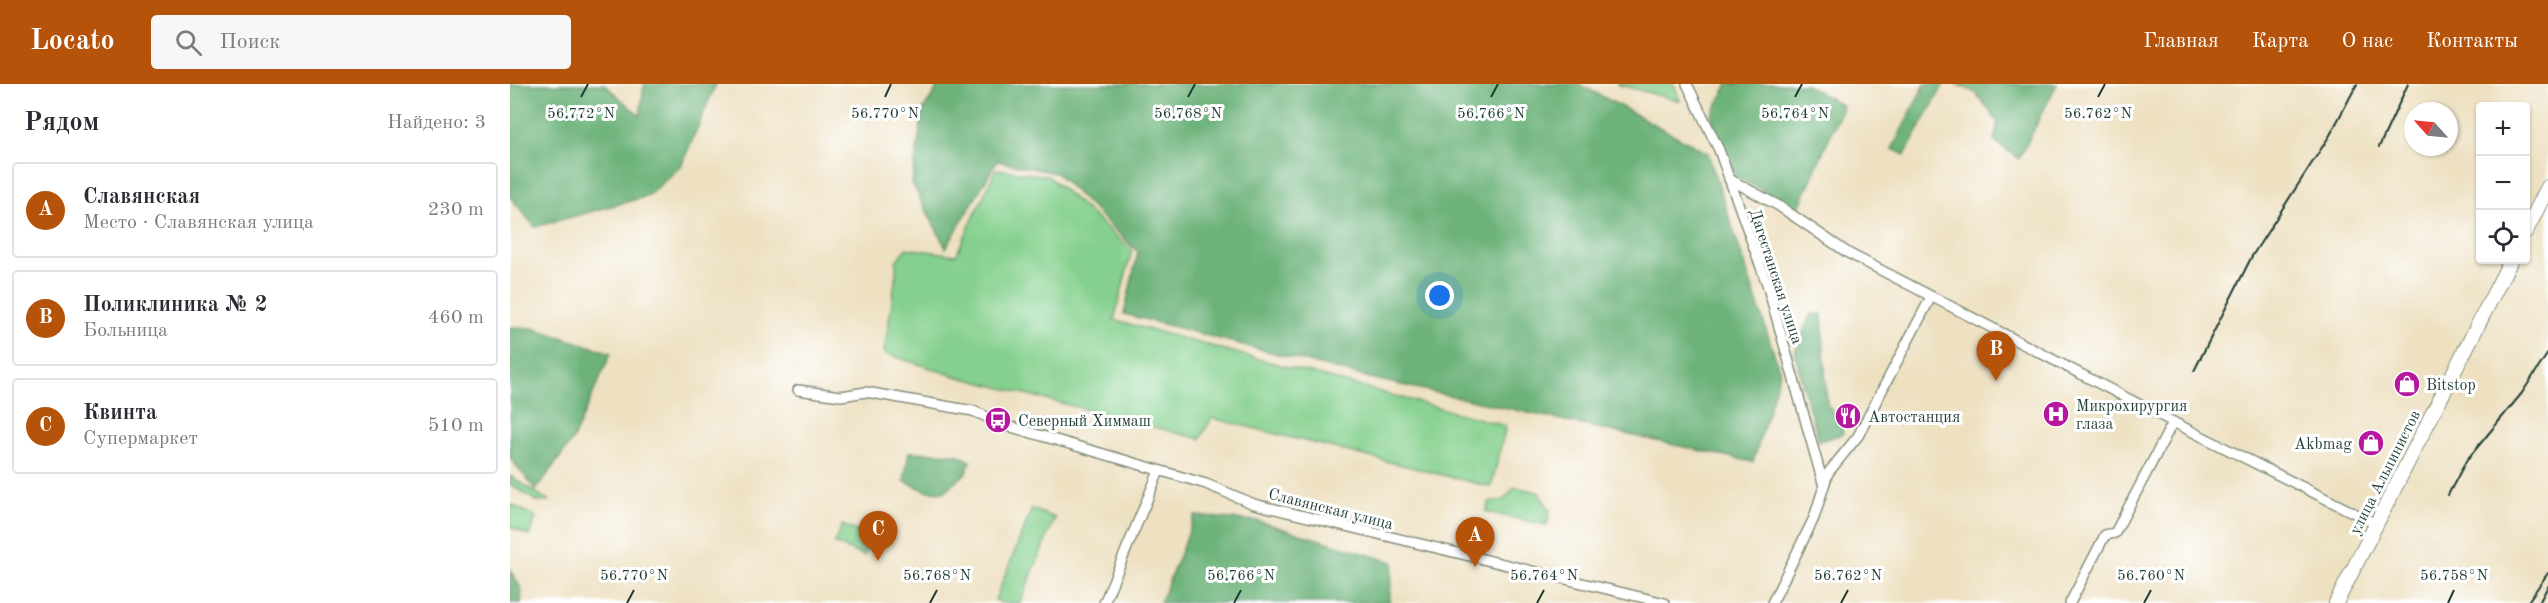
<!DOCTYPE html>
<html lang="ru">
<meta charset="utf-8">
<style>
:root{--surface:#fff;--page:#f7f7f7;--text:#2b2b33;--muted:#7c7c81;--line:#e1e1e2;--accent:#b45309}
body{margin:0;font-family:"Old Standard TT",serif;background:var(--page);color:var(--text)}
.controls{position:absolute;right:18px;top:18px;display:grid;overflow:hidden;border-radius:6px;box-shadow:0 2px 4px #0004}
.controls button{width:54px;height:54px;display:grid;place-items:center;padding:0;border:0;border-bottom:2px solid var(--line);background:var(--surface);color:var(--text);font:30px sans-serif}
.compass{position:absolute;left:1894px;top:18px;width:54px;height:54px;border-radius:50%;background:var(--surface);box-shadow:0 2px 4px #0004;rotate:297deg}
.you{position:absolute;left:930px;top:212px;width:21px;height:21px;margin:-15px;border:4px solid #fff;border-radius:50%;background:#1a73e8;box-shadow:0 0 0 9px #1a73e833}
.badge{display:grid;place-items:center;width:39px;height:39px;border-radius:50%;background:var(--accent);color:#fff;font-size:20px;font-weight:700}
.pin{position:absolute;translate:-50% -50px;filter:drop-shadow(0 2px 3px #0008)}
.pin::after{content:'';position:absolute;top:32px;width:21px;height:18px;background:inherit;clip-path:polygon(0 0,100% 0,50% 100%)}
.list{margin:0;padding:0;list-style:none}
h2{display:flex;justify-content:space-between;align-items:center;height:78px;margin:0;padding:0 24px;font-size:26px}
h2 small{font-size:20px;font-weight:400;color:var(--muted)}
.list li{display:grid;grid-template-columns:39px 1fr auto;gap:18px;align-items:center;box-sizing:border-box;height:96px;margin:0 12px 12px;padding:0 12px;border:2px solid var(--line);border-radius:6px}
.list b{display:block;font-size:22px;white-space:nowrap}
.list p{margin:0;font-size:20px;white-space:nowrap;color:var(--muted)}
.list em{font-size:20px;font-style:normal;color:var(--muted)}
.icon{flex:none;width:33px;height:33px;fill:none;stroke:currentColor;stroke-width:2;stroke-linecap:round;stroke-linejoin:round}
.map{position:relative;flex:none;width:2038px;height:519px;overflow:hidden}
header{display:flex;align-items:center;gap:36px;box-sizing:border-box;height:84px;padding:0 30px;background:var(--accent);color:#fff}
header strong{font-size:28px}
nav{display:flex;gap:33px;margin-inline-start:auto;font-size:21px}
.search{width:420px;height:54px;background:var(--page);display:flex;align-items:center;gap:15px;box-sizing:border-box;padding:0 21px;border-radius:6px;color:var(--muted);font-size:22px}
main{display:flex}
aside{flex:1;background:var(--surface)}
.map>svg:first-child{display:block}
.green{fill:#85d08e;stroke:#528661;stroke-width:1.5}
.forest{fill:#6cb279;stroke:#467856;stroke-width:1.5}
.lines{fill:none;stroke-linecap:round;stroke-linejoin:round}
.minor-casing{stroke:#868f7b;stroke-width:12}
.secondary-casing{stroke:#868f7b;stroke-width:16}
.minor{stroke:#fff;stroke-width:9}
.secondary{stroke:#fff;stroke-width:14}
.rail{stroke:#1f3d34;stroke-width:2}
.ticks{fill:none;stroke:#1f3d34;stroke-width:2}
.labels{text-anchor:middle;stroke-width:6;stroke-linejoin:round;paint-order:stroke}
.street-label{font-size:16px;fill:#1f3d34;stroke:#fff}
.poi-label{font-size:16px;fill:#1f3d34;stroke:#fff;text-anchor:start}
.ticks-label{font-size:15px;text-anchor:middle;fill:#1f3d34;stroke:#fff;stroke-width:6;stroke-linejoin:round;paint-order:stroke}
</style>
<header>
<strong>Locato</strong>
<div class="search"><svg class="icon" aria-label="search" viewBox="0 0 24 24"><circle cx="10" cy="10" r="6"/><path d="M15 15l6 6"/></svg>Поиск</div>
<nav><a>Главная</a><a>Карта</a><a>О нас</a><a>Контакты</a></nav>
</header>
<main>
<aside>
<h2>Рядом<small>Найдено: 3</small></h2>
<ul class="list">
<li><span class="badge">A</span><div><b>Славянская</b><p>Место · Славянская улица</p></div><em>230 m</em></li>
<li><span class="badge">B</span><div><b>Поликлиника № 2</b><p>Больница</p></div><em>460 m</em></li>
<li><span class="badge">C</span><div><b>Квинта</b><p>Супермаркет</p></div><em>510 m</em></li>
</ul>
</aside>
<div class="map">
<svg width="2038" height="519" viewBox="0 0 2038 519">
<rect width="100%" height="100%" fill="#fff"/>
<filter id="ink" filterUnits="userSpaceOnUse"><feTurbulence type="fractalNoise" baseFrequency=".0167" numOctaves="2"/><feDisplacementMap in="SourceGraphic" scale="12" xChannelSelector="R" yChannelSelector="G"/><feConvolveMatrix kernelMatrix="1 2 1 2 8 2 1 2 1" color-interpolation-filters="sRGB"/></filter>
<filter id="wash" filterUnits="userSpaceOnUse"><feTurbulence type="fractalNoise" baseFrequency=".008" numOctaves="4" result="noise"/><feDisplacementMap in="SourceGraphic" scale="24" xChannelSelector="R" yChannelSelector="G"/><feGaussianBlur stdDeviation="1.35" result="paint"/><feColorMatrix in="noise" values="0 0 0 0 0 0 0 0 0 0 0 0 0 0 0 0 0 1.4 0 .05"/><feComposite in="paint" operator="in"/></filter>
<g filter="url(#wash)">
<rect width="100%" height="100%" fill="#eee1c2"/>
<g class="green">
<polygon points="1106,0 1164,0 1170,17"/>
<polygon points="486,85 538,92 622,166 604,236 996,342 981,403 702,334 690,355 445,292 374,269 386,191 386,177 396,164 446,171"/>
<polygon points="0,392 39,417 28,418 0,400"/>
<polygon points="1005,403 1028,408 1040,426 1037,441 976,428 979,418 994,416"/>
<polygon points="0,420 26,433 20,452 0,443"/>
<polygon points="522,425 545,434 510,519 491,519 485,516"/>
<polygon points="332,441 362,453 354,472 324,459"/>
</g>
<g class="forest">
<polygon points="0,0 94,0 130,32 134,0 206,0 171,82 138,112 25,143 0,113"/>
<polygon points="430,0 1069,0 1198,69 1270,288 1243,378 864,295 614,230 628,168 546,89 487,77 436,164 402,99 413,26"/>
<polygon points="1218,0 1295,0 1333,22 1288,126 1220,89 1201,32"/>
<polygon points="1415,0 1434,0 1395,71 1382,65"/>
<polygon points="1446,0 1547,0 1509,75 1484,57 1488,38 1466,9"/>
<polygon points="1312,230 1317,320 1331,340 1333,350 1309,357 1293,304 1285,268 1300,231"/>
<polygon points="0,243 23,244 101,269 63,355 26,406 0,374"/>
<polygon points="399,368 446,370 461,377 455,390 434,408 417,407 394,397"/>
<polygon points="685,432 748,437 883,478 879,519 650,519"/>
<polygon points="0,486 12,506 11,519 0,519"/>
</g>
</g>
<g filter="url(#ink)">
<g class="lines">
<defs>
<g id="minor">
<polyline points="1177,0 1209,66 1257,200 1313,399"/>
<polyline points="1219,95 1269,122 1338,169 1663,338 1866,440"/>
<polyline points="288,306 331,312 356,308 463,327 498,342 696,400 744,420 1155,519"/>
<polyline points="594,519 649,387"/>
<polyline points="1262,519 1304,434 1318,389 1348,352 1421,213"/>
<polyline points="1560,519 1595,451 1605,449 1663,338"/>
</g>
<g id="secondary">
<polyline points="2016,147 2038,103"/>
<polyline points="1826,519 2001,176"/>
</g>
</defs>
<use href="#minor" class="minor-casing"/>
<use href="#secondary" class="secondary-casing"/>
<use href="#minor" class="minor"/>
<use href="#secondary" class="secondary"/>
<g class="rail">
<polyline points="1869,63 1898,0"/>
<polyline points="1684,287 1742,172 1820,51 1847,0"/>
<polyline points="1938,411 1956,377 2012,309 2038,269"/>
<polyline points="2017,519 2038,489"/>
<polyline points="2029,519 2038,502"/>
</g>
</g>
</g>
<path class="ticks" d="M71,13L78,0M375,13L381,0M678,13L685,0M981,13L988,0M1285,13L1292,0M1588,13L1595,0M117,519L124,506M420,519L427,506M724,519L731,506M1027,519L1034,506M1331,519L1338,506M1634,519L1641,506M1938,519L1944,506"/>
<defs>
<symbol id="shop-disc" viewBox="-11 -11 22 22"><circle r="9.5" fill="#b5179e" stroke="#fff"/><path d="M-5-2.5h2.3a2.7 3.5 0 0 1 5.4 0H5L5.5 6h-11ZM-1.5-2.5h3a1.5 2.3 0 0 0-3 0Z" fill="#fff"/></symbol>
<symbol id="hospital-disc" viewBox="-11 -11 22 22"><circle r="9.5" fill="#b5179e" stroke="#fff"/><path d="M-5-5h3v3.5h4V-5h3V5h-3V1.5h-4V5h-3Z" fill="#fff"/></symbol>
<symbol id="restaurant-disc" viewBox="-11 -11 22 22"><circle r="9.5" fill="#b5179e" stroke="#fff"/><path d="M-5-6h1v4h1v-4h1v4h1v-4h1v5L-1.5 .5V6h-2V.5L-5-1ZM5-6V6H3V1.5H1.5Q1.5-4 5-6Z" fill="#fff"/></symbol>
<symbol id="bus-disc" viewBox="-11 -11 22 22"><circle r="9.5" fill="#b5179e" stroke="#fff"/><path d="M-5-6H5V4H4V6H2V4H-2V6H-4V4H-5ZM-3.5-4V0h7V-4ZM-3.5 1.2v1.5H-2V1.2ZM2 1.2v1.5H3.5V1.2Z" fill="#fff"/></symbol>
</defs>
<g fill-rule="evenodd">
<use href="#shop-disc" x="1882" y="285" width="30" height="30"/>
<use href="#hospital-disc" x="1531" y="315" width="30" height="30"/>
<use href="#restaurant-disc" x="1323" y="317" width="30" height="30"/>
<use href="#bus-disc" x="473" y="321" width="30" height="30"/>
<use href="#shop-disc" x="1846" y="344" width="30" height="30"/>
</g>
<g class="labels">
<g class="street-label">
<text transform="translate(1267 192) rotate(72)" y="6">Дагестанская улица</text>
<text transform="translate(1874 388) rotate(-63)" y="6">улица Альпинистов</text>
<text transform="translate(821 424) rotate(14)" y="6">Славянская улица</text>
</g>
<g class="poi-label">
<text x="1916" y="306">Bitstop</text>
<text x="1566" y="327">Микрохирургия<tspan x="1566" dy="18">глаза</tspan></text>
<text x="1358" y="338">Автостанция</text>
<text x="508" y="342">Северный Химмаш</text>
<text x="1842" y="365" text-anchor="end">Akbmag</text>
</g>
</g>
<g class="ticks-label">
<text x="71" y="34">56.772°N</text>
<text x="375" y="34">56.770°N</text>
<text x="678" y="34">56.768°N</text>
<text x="981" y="34">56.766°N</text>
<text x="1285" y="34">56.764°N</text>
<text x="1588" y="34">56.762°N</text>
<text x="124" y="496">56.770°N</text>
<text x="427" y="496">56.768°N</text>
<text x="731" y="496">56.766°N</text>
<text x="1034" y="496">56.764°N</text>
<text x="1338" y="496">56.762°N</text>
<text x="1641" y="496">56.760°N</text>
<text x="1944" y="496">56.758°N</text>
</g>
</svg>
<div class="controls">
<button>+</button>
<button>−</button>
<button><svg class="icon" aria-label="locate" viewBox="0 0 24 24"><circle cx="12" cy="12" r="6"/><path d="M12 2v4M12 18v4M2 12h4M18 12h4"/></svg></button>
</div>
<svg class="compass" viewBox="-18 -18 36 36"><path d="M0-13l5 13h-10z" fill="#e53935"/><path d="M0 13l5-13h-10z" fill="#7c7c81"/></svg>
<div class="you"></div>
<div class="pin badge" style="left:965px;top:483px">A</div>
<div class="pin badge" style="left:1486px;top:297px">B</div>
<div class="pin badge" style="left:368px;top:477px">C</div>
</div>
</main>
